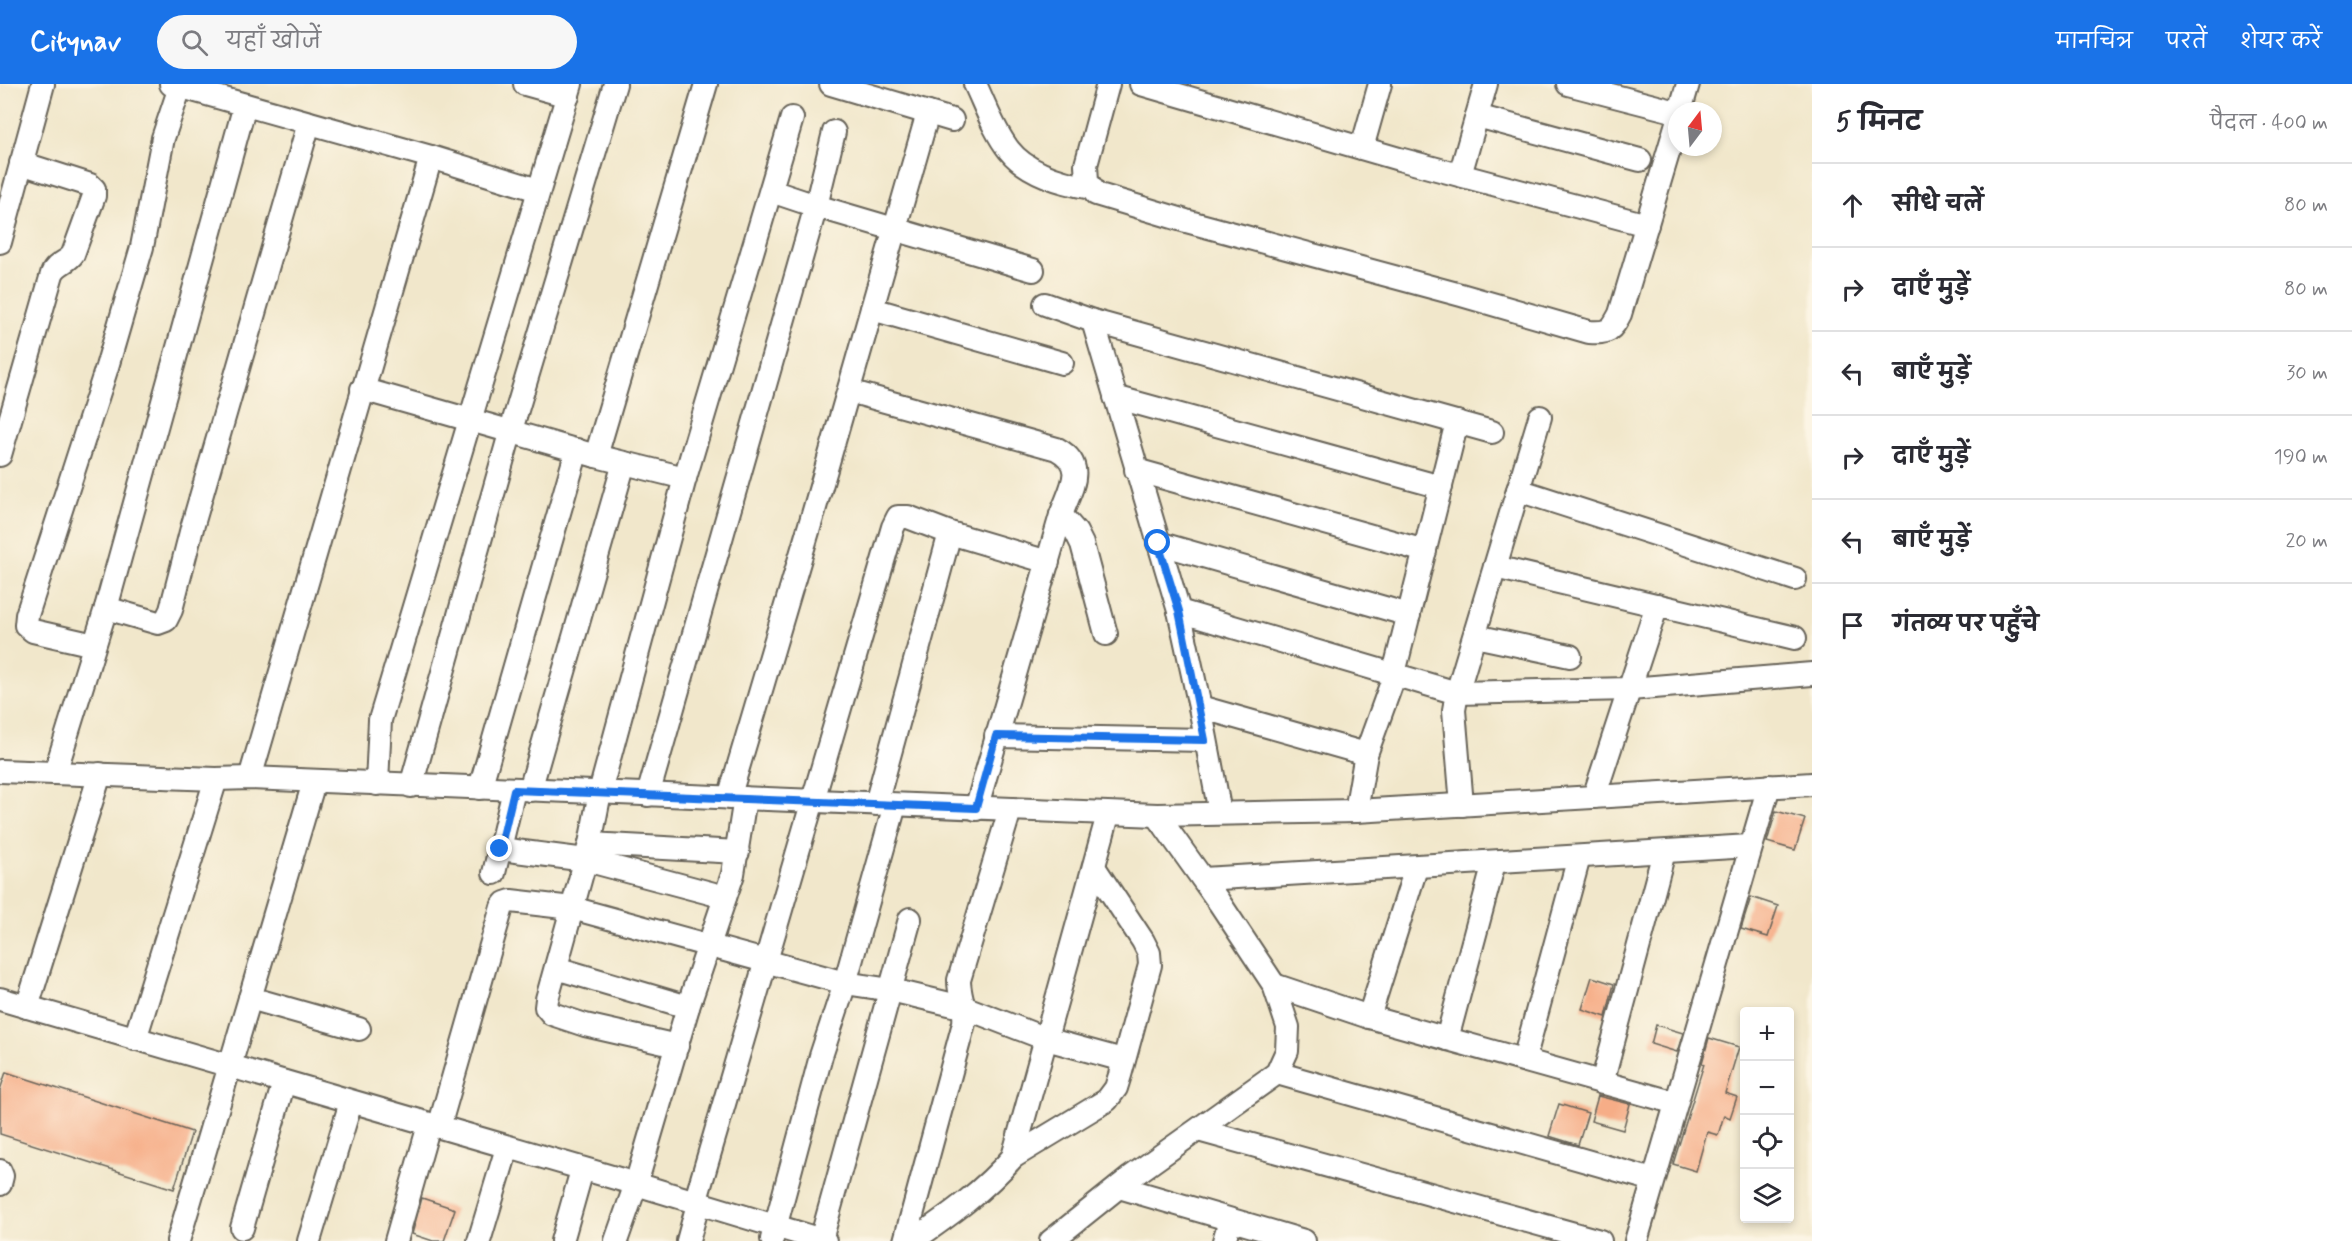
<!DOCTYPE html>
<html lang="hi">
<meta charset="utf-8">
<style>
:root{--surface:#fff;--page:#f7f7f7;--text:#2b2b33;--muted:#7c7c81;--line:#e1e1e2;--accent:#1a73e8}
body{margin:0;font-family:Mynerve,"Playpen Sans Deva",sans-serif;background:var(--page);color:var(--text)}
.controls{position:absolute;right:18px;bottom:18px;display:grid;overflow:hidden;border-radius:6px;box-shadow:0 3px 9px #0003}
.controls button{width:54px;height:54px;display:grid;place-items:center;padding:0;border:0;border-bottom:2px solid var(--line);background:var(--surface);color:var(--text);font:30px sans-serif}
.compass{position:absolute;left:1668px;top:18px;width:54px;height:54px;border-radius:50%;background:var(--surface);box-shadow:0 3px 9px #0003;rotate:16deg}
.stop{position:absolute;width:18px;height:18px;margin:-14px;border:4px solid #1a73e8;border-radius:50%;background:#fff}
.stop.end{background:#1a73e8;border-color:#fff;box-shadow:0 2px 6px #0008}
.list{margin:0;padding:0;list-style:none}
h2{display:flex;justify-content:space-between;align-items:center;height:78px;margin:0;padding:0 24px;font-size:26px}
h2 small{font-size:20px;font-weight:400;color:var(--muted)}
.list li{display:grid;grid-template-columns:39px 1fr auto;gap:18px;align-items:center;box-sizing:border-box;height:84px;padding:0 24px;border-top:2px solid var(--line)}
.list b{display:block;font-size:22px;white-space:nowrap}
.list em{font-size:20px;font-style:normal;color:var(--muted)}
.icon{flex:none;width:33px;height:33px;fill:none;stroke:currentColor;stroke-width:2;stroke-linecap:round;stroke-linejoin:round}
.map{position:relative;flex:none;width:1812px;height:1157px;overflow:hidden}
header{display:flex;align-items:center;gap:36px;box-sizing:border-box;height:84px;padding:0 30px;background:var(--accent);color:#fff}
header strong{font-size:28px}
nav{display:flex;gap:33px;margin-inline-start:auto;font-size:21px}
.search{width:420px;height:54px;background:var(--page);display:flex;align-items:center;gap:15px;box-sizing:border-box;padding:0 21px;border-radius:33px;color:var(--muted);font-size:22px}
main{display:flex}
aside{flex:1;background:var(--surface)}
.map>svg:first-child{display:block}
.building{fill:#f6ad87}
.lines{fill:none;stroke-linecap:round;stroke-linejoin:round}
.minor-casing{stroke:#676359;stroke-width:26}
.minor{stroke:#fff;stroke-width:22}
.route{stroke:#1a73e8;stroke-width:8}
</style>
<header>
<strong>Citynav</strong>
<div class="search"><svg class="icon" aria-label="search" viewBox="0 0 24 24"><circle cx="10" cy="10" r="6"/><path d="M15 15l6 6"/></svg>यहाँ खोजें</div>
<nav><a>मानचित्र</a><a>परतें</a><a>शेयर करें</a></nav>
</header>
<main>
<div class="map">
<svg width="1812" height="1157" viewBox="0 0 1812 1157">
<rect width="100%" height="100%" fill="#fcf5e5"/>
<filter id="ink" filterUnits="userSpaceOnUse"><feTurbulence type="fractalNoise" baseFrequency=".0167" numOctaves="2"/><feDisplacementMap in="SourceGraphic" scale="12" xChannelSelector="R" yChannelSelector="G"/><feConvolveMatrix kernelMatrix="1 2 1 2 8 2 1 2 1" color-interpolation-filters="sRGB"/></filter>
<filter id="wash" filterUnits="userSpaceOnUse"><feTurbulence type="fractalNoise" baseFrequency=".008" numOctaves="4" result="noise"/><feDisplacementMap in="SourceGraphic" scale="24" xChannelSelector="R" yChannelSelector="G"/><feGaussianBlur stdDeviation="1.35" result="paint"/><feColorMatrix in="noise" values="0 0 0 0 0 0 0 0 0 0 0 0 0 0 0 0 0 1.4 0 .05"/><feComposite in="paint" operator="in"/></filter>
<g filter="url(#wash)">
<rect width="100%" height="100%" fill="#f1e7cb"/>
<g id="blocks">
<g class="building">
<polygon points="1776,727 1805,735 1795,766 1767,758"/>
<polygon points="1751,813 1778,822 1768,853 1741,845"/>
<polygon points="1592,893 1614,900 1606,933 1582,925"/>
<polygon points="1656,941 1683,949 1677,968 1651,960"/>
<polygon points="1709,954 1739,963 1725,1009 1737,1013 1730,1034 1724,1031 1718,1051 1707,1048 1696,1087 1673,1080 1704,980 1702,979"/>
<polygon points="6,988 192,1048 174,1105 0,1050 0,1006"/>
<polygon points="1598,1012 1630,1020 1623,1046 1591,1037"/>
<polygon points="1559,1020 1588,1029 1578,1061 1549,1052"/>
<polygon points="422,1114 455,1125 444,1157 433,1157 412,1150"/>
</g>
</g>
</g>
<g filter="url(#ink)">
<use href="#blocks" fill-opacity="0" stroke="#676359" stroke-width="1.5"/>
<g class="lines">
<defs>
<g id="minor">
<polyline points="171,0 431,73 538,106"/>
<polyline points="525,0 568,12"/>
<polyline points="831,0 952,36"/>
<path d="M975,0C985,21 994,47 1009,66C1027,89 1062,99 1091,104"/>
<path d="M1108,0L1086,81L1087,97L1096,110L1186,137L1461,211L1589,248C1609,249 1611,247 1620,230L1677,39"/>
<polyline points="1141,0 1399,75 1647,141"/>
<polyline points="1568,0 1677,28"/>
<polyline points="1680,27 1688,0"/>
<polyline points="1477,32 1640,76"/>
<polyline points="1362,64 1380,0"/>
<polyline points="1460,91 1486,0"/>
<polyline points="771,107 816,122 1033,186"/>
<polyline points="0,158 43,0"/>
<polyline points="1045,220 1093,237 1492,348"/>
<polyline points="872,225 1062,279"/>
<polyline points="1093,237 1179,527 1200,623 1220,729"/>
<polyline points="362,305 596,372 685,394"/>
<path d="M849,307L1057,365C1088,382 1070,405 1061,431L976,725"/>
<polyline points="1115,313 1441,403"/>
<path d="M0,371L52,190C56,179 67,179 73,170L94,112V105L90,101L21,79"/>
<polyline points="596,372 706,0"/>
<polyline points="1136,386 1425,467"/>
<polyline points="1518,406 1795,495"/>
<polyline points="1061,431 1076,448 1082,460 1106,550"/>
<polyline points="1158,459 1409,531"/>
<polyline points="1495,483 1795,554"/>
<polyline points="106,524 158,539 166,536 171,526 192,444 309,39"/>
<polyline points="1179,527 1457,609 1630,605 1812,590"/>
<polyline points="1475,552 1570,572"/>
<polyline points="94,561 33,547 26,541 27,531 107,283 142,163 163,54 180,3"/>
<polyline points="1200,623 1366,670"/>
<polyline points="996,652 1205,656"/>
<polyline points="0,687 216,695 250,694 1157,731 1356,727 1812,700"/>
<polyline points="55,689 106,524 245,21"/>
<polyline points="250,694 431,73"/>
<polyline points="377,700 380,636 571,0"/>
<polyline points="411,702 511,346 615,0"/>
<polyline points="480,704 577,366"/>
<polyline points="530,706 624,379"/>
<polyline points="648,711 816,122 834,48"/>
<polyline points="1594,713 1657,521"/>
<polyline points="729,714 814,427 928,29"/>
<polyline points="876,720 950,449"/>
<polyline points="1462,721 1454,626 1457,609 1540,333"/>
<polyline points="1356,727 1366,670 1391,601 1457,338"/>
<polyline points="590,760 547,915 546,923 552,930 585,941 677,962"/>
<polyline points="500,765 586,776 725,813"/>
<polyline points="738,768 590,760 600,708 685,394 792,34"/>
<polyline points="494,789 514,706"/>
<polyline points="1203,795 1750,762"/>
<polyline points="556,884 688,923"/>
<polyline points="1274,901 1369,933 1676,1019"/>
<polyline points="250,914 359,945"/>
<polyline points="0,915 636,1100 825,1157"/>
<polyline points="27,923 100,690"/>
<polyline points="1369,933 1416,784"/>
<polyline points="135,955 216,695"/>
<polyline points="1447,955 1494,779"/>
<polyline points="1524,976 1579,773"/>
<polyline points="1277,989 1653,1096"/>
<polyline points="1602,999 1664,768"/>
<polyline points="439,1043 502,823 505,819 511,817 572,824 845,899 891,906 966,924 1046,955 1123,976"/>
<polyline points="1198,1046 1600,1157"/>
<polyline points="1013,1073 1107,1016 1116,1004 1120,991 1150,881 1149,869 1143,857 1094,783"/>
<polyline points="0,1087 2,1092 0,1100"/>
<polyline points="1119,1103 1304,1157"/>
<polyline points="695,1119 893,443 898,433 908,433 950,449 1048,478"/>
<polyline points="242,1144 284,998"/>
<polyline points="772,1155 821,972 845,899 895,721"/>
<polyline points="821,1156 910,835"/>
<polyline points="178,1157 314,698"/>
<polyline points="309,1157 351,1018"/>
<polyline points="396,1157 429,1041"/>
<polyline points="479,1157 507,1064"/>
<polyline points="562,1157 582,1086"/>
<polyline points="616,1157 636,1100 688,923 733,790 745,714"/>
<polyline points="688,1157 698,1120"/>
<path d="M905,1157L964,939C966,922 959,913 959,896L1010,726"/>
<path d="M912,1157C947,1133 985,1106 1013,1073L1108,731"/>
<polyline points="1051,1157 1131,1093 1277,989 1287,967 1288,943 1274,901 1219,818 1157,731"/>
<polyline points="1224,1157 1230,1136"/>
<polyline points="1636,1157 1769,702"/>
</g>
</defs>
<use href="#minor" class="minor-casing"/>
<use href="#minor" class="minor"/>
</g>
</g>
<g class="lines" filter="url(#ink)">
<polyline class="route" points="500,765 514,706 976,724 996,652 1205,656 1179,527 1158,459"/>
</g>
</svg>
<div class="controls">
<button>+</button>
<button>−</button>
<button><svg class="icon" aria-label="locate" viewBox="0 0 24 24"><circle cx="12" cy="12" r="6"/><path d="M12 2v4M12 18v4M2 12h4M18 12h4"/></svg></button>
<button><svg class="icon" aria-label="layers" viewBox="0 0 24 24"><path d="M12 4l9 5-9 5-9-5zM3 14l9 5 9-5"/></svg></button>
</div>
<svg class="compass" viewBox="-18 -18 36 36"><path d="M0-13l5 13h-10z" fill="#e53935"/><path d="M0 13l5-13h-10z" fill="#7c7c81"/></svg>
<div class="stop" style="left:1158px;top:459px"></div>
<div class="stop end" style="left:500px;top:765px"></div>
</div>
<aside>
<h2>5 मिनट<small>पैदल · 400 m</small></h2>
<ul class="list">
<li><svg class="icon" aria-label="ahead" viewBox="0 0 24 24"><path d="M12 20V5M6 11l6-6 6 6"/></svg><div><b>सीधे चलें</b></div><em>80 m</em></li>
<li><svg class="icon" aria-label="right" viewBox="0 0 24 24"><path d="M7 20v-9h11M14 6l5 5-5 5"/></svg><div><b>दाएँ मुड़ें</b></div><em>80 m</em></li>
<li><svg class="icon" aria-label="left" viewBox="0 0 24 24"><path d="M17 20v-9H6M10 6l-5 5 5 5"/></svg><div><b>बाएँ मुड़ें</b></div><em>30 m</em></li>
<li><svg class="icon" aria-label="right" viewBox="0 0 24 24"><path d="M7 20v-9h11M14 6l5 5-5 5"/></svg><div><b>दाएँ मुड़ें</b></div><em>190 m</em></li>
<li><svg class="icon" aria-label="left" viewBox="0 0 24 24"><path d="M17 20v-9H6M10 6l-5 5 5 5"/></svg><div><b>बाएँ मुड़ें</b></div><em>20 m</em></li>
<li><svg class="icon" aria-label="arrive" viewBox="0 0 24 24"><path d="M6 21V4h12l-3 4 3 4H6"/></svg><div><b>गंतव्य पर पहुँचे</b></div></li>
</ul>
</aside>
</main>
